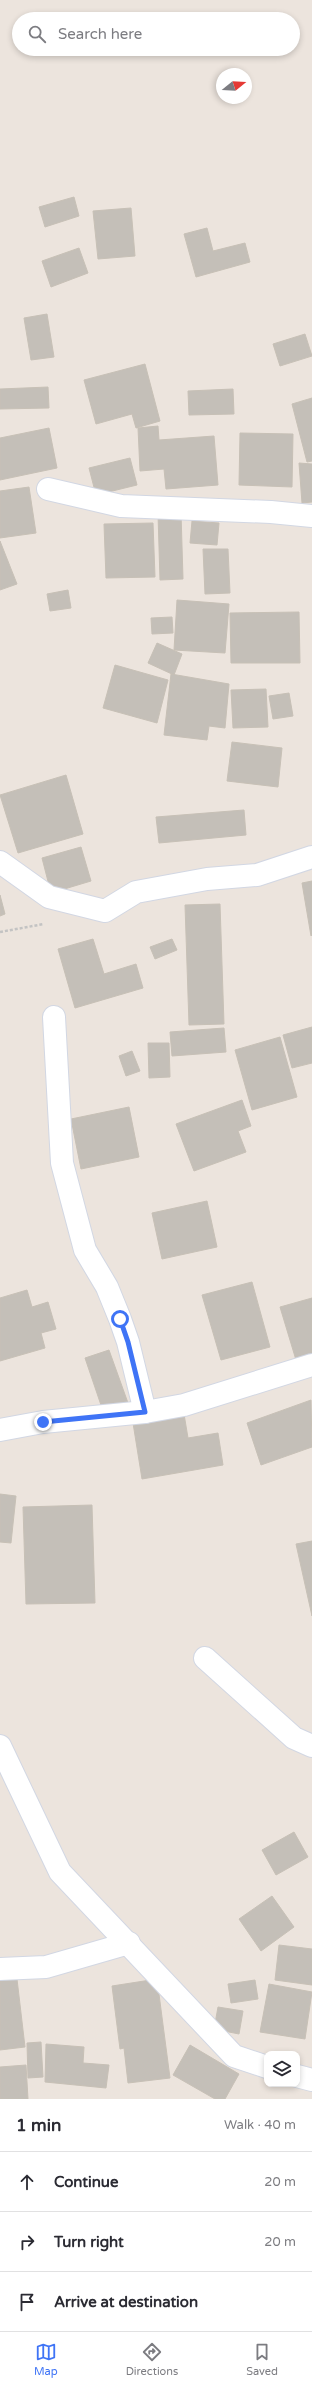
<!DOCTYPE html>
<meta charset="utf-8">
<style>
:root{--surface:#fff;--page:#f7f7f7;--text:#2b2b33;--muted:#7c7c81;--line:#e1e1e2;--accent:#3f74f6}
body{margin:0;font-family:"Varela Round",sans-serif;background:var(--page);color:var(--text)}
.controls{position:absolute;right:12px;bottom:12px;display:grid;overflow:hidden;border-radius:8px;box-shadow:0 2px 6px #0003}
.controls button{width:36px;height:36px;display:grid;place-items:center;padding:0;border:0;border-bottom:1px solid var(--line);background:var(--surface);color:var(--text);font:20px sans-serif}
.compass{position:absolute;left:216px;top:68px;width:36px;height:36px;border-radius:50%;background:var(--surface);box-shadow:0 2px 6px #0003;rotate:72deg}
.stop{position:absolute;width:12px;height:12px;margin:-9px;border:3px solid #3f74f6;border-radius:50%;background:#fff}
.stop.end{background:#3f74f6;border-color:#fff;box-shadow:0 1px 4px #0008}
.list{margin:0;padding:0;list-style:none}
h2{display:flex;justify-content:space-between;align-items:center;height:52px;margin:0;padding:0 16px;font-size:17px}
h2 small{font-size:13px;font-weight:400;color:var(--muted)}
.list li{display:grid;grid-template-columns:26px 1fr auto;gap:12px;align-items:center;box-sizing:border-box;height:60px;padding:0 16px;border-top:1px solid var(--line)}
.list b{display:block;font-size:15px;white-space:nowrap}
.list em{font-size:13px;font-style:normal;color:var(--muted)}
.icon{flex:none;width:22px;height:22px;fill:none;stroke:currentColor;stroke-width:2;stroke-linecap:round;stroke-linejoin:round}
.map{position:relative;flex:none;width:312px;height:2099px;overflow:hidden}
.search{position:absolute;background:var(--surface);box-shadow:0 2px 6px #0003;left:12px;right:12px;top:12px;height:44px;display:flex;align-items:center;gap:10px;box-sizing:border-box;padding:0 14px;border-radius:22px;color:var(--muted);font-size:15px}
.sheet{height:232px;background:var(--surface)}
nav{display:flex;justify-content:space-around;align-items:center;box-sizing:border-box;height:56px;border-top:1px solid var(--line);background:var(--surface);font-size:11px;color:var(--muted)}
nav a{display:grid;justify-items:center;gap:2px}
nav .on{color:var(--accent)}
.map>svg:first-child{display:block}
.building{fill:#c4bfb8;stroke:#c7c0b6}
.lines{fill:none;stroke-linecap:round;stroke-linejoin:round}
.minor-casing{stroke:#d2d7e3;stroke-width:24}
.path{stroke:#c3c3c3;stroke-width:2.5;stroke-dasharray:3 2;stroke-linecap:butt}
.minor{stroke:#fff;stroke-width:22}
.route{stroke:#3f74f6;stroke-width:5}
</style>
<div class="map">
<svg width="312" height="2099" viewBox="0 0 312 2099">
<rect width="100%" height="100%" fill="#ece4dd"/>
<g class="building">
<polygon points="74,197 79,216 45,227 39,207"/>
<polygon points="131,208 135,256 98,259 93,211"/>
<polygon points="207,228 213,251 245,243 250,262 196,277 184,234"/>
<polygon points="79,248 88,273 51,287 42,261"/>
<polygon points="47,314 54,357 31,360 24,318"/>
<polygon points="305,334 312,356 280,366 273,344"/>
<polygon points="145,364 160,421 136,428 132,414 96,424 84,380"/>
<polygon points="48,387 49,408 0,409 0,389"/>
<polygon points="233,389 234,414 189,415 188,391"/>
<polygon points="312,398 312,461 307,462 292,404"/>
<polygon points="158,426 159,440 214,436 218,485 166,489 164,469 140,471 138,428"/>
<polygon points="49,428 57,468 0,480 0,438"/>
<polygon points="240,433 293,434 292,487 239,485"/>
<polygon points="130,458 137,485 96,495 89,468"/>
<polygon points="299,463 312,464 312,502 302,503"/>
<polygon points="29,487 36,533 0,538 0,491"/>
<polygon points="181,513 183,579 160,580 158,514"/>
<polygon points="192,521 219,523 217,545 190,543"/>
<polygon points="153,523 155,577 106,578 104,524"/>
<polygon points="0,541 17,584 0,590"/>
<polygon points="203,549 228,549 230,593 205,594"/>
<polygon points="68,590 71,608 50,611 47,594"/>
<polygon points="177,600 229,604 225,653 174,650"/>
<polygon points="299,612 300,663 231,663 230,613"/>
<polygon points="172,617 173,633 152,634 151,618"/>
<polygon points="157,643 182,654 174,675 148,663"/>
<polygon points="115,665 168,680 157,723 103,708"/>
<polygon points="171,674 229,684 225,728 209,726 207,740 164,735"/>
<polygon points="266,689 268,727 233,728 231,690"/>
<polygon points="289,693 293,716 273,719 269,696"/>
<polygon points="232,742 282,748 278,787 227,781"/>
<polygon points="66,775 83,834 18,853 0,795"/>
<polygon points="244,810 246,835 159,843 156,817"/>
<polygon points="81,847 91,881 51,893 42,858"/>
<polygon points="312,881 312,935 311,936 302,883"/>
<polygon points="0,895 5,914 0,916"/>
<polygon points="220,904 224,1024 189,1025 185,905"/>
<polygon points="93,939 104,974 136,964 143,988 75,1008 58,949"/>
<polygon points="172,939 177,950 155,959 150,947"/>
<polygon points="312,1027 312,1063 292,1068 283,1035"/>
<polygon points="224,1028 226,1052 172,1056 170,1032"/>
<polygon points="280,1037 297,1097 252,1110 235,1050"/>
<polygon points="148,1043 169,1043 170,1077 149,1078"/>
<polygon points="132,1051 140,1071 126,1076 119,1056"/>
<polygon points="242,1100 251,1126 238,1131 246,1152 194,1171 176,1124"/>
<polygon points="129,1107 139,1157 81,1169 71,1119"/>
<polygon points="207,1201 217,1247 162,1259 152,1213"/>
<polygon points="252,1282 270,1347 221,1360 202,1295"/>
<polygon points="27,1290 32,1307 48,1302 56,1329 41,1333 45,1348 0,1361 0,1298"/>
<polygon points="312,1298 312,1355 296,1360 280,1307"/>
<polygon points="109,1350 128,1403 103,1411 85,1358"/>
<polygon points="311,1400 312,1447 261,1465 247,1423"/>
<polygon points="184,1414 188,1438 218,1433 223,1465 142,1479 133,1423"/>
<polygon points="0,1494 16,1496 11,1543 0,1542"/>
<polygon points="92,1505 95,1603 26,1604 23,1507"/>
<polygon points="312,1541 312,1616 296,1544"/>
<polygon points="294,1832 308,1857 276,1875 262,1850"/>
<polygon points="272,1896 294,1927 261,1951 239,1919"/>
<polygon points="279,1945 312,1949 312,1985 275,1980"/>
<polygon points="17,1979 25,2047 0,2050 0,1981"/>
<polygon points="157,1979 170,2078 128,2083 124,2048 120,2049 112,1986"/>
<polygon points="255,1980 258,1999 231,2003 228,1984"/>
<polygon points="269,1984 312,1992 305,2039 260,2032"/>
<polygon points="218,2007 243,2011 239,2034 214,2029"/>
<polygon points="41,2042 43,2077 28,2078 27,2043"/>
<polygon points="46,2044 84,2047 83,2063 109,2065 106,2088 45,2082"/>
<polygon points="190,2045 239,2074 225,2099 215,2099 173,2075"/>
<polygon points="26,2065 28,2099 0,2099 0,2067"/>
</g>
<g class="lines">
<defs>
<g id="minor">
<polyline points="48,489 121,506 271,512 312,516"/>
<polyline points="0,862 49,897 105,911 136,892 207,879 257,875 312,857"/>
<polyline points="54,1017 62,1163 85,1250 107,1287 120,1319 128,1342 145,1412 184,1405 312,1365"/>
<polyline points="0,1430 43,1422 145,1412"/>
<polyline points="205,1658 294,1738 312,1746"/>
<polyline points="0,1746 60,1872 234,2056 267,2067"/>
<polyline points="0,1969 46,1967 129,1943"/>
<polyline points="297,2076 312,2080"/>
</g>
</defs>
<use href="#minor" class="minor-casing"/>
<polyline class="path" points="0,932 44,924"/>
<use href="#minor" class="minor"/>
</g>
<g class="lines">
<polyline class="route" points="43,1422 145,1412 128,1342 120,1319"/>
</g>
</svg>
<div class="controls">
<button><svg class="icon" aria-label="layers" viewBox="0 0 24 24"><path d="M12 4l9 5-9 5-9-5zM3 14l9 5 9-5"/></svg></button>
</div>
<svg class="compass" viewBox="-18 -18 36 36"><path d="M0-13l5 13h-10z" fill="#e53935"/><path d="M0 13l5-13h-10z" fill="#7c7c81"/></svg>
<div class="stop" style="left:120px;top:1319px"></div>
<div class="stop end" style="left:43px;top:1422px"></div>
<div class="search"><svg class="icon" aria-label="search" viewBox="0 0 24 24"><circle cx="10" cy="10" r="6"/><path d="M15 15l6 6"/></svg>Search here</div>
</div>
<section class="sheet">
<h2>1 min<small>Walk · 40 m</small></h2>
<ul class="list">
<li><svg class="icon" aria-label="ahead" viewBox="0 0 24 24"><path d="M12 20V5M6 11l6-6 6 6"/></svg><div><b>Continue</b></div><em>20 m</em></li>
<li><svg class="icon" aria-label="right" viewBox="0 0 24 24"><path d="M7 20v-9h11M14 6l5 5-5 5"/></svg><div><b>Turn right</b></div><em>20 m</em></li>
<li><svg class="icon" aria-label="arrive" viewBox="0 0 24 24"><path d="M6 21V4h12l-3 4 3 4H6"/></svg><div><b>Arrive at destination</b></div></li>
</ul>
</section>
<nav>
<a class="on"><svg class="icon" aria-label="map" viewBox="0 0 24 24"><path d="M3 6l6-2 6 2 6-2v14l-6 2-6-2-6 2zM9 4v14M15 6v14"/></svg>Map</a>
<a><svg class="icon" aria-label="directions" viewBox="0 0 24 24"><path d="M12 3l9 9-9 9-9-9zM9 14v-3h6M13 9l2 2-2 2"/></svg>Directions</a>
<a><svg class="icon" aria-label="saved" viewBox="0 0 24 24"><path d="M7 4h10v16l-5-4-5 4z"/></svg>Saved</a>
</nav>
